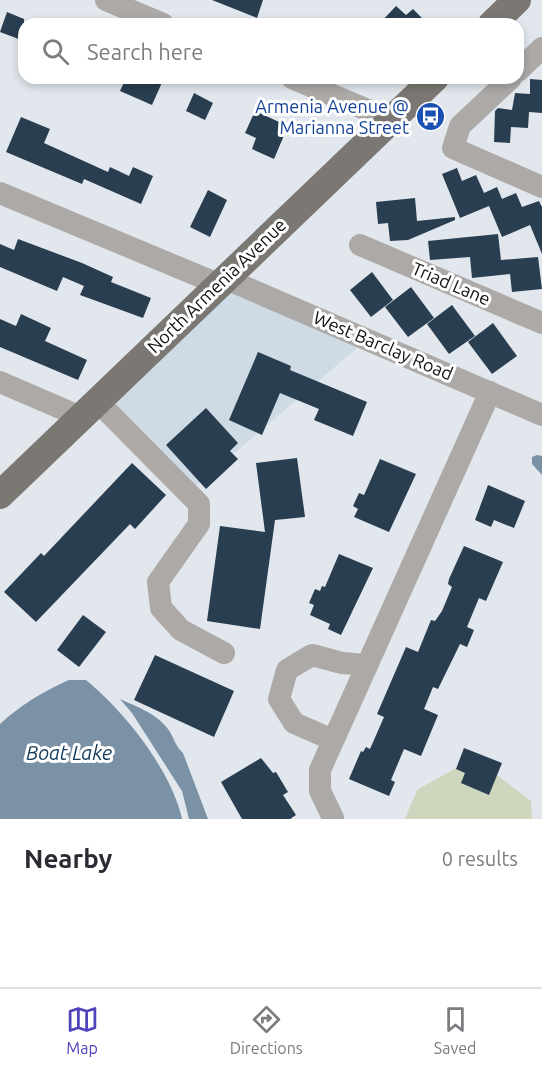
<!DOCTYPE html>
<style>
:root{--surface:#fff;--page:#f7f7f7;--text:#2b2b33;--muted:#7c7c81;--line:#e1e1e2;--accent:#4e43ba}
body{margin:0;font-family:Ubuntu,sans-serif;background:var(--page);color:var(--text)}
.list{margin:0;padding:0;list-style:none}
h2{display:flex;justify-content:space-between;align-items:center;height:78px;margin:0;padding:0 24px;font-size:26px}
h2 small{font-size:20px;font-weight:400;color:var(--muted)}
.icon{flex:none;width:33px;height:33px;fill:none;stroke:currentColor;stroke-width:2;stroke-linecap:round;stroke-linejoin:round}
.map{position:relative;flex:none;width:542px;height:819px;overflow:hidden}
.search{position:absolute;background:var(--surface);box-shadow:0 3px 9px #0003;left:18px;right:18px;top:18px;height:66px;display:flex;align-items:center;gap:15px;box-sizing:border-box;padding:0 21px;border-radius:18px;color:var(--muted);font-size:22px}
.sheet{height:168px;background:var(--surface)}
nav{display:flex;justify-content:space-around;align-items:center;box-sizing:border-box;height:84px;border-top:2px solid var(--line);background:var(--surface);font-size:16px;color:var(--muted)}
nav a{display:grid;justify-items:center;gap:3px}
nav .on{color:var(--accent)}
.map>svg:first-child{display:block}
.built{fill:#cedae4}
.green{fill:#cfd6be}
.water{fill:#7a91a6}
.building{fill:#293e51}
.lines{fill:none;stroke-linecap:round;stroke-linejoin:round}
.minor{stroke:#aca9a7;stroke-width:22}
.major{stroke:#7b7773;stroke-width:28}
.labels{text-anchor:middle;stroke-width:6;stroke-linejoin:round;paint-order:stroke}
.transit-label{font-size:18px;fill:#164399;stroke:#fff;text-anchor:end}
.street-label{font-size:18px;fill:#101214;stroke:#fff}
.water-label{font-size:20px;font-style:italic;fill:#133b5b;stroke:#fff}
</style>
<div class="map">
<svg width="542" height="819" viewBox="0 0 542 819">
<rect width="100%" height="100%" fill="#e1e7ec"/>
<polygon class="built" points="225,288 359,346 195,487 109,401"/>
<polygon class="green" points="458,767 494,773 531,801 532,819 405,819 417,790"/>
<g class="water">
<polygon points="537,455 542,456 542,475 532,464 532,457"/>
<path d="M69,680H86C125,712 171,770 182,819H0V724C22,704 42,692 69,680Z"/>
<path d="M120,699C137,707 156,713 168,729C174,737 175,746 183,753L208,819H189L182,791L132,713Z"/>
</g>
<g class="building">
<polygon points="212,0 263,0 257,18"/>
<polygon points="396,6 406,15 413,9 428,24 379,24"/>
<polygon points="7,12 24,19 24,41 0,32"/>
<polygon points="126,78 164,78 152,105 120,91"/>
<polygon points="530,79 542,80 542,113 529,112 528,128 511,127 510,143 494,142 495,111 498,108 512,110 515,93 530,94"/>
<polygon points="194,93 213,103 205,120 186,111"/>
<polygon points="255,111 288,126 274,159 252,149 256,138 245,133"/>
<polygon points="21,117 50,129 44,143 108,172 110,167 129,176 133,167 153,176 141,204 84,179 82,184 6,152"/>
<polygon points="457,168 462,181 476,175 484,193 497,187 502,199 516,193 522,207 539,201 542,207 542,254 530,225 502,237 489,206 460,218 442,174"/>
<polygon points="208,190 227,200 210,237 190,227"/>
<polygon points="415,198 417,221 455,217 455,220 408,240 390,241 388,223 378,224 376,202"/>
<polygon points="498,234 501,260 538,257 542,289 512,292 510,274 472,278 470,257 430,260 428,241"/>
<polygon points="18,239 82,263 113,277 111,282 151,298 143,318 80,295 84,286 63,277 57,291 0,267 0,244 14,250"/>
<polygon points="372,272 393,300 371,317 350,290"/>
<polygon points="411,287 434,318 408,337 385,307"/>
<polygon points="452,305 475,336 449,354 427,324"/>
<polygon points="21,314 51,328 45,341 87,360 78,380 0,347 0,319 16,326"/>
<polygon points="493,323 517,356 492,374 468,342"/>
<polygon points="258,352 291,366 290,370 367,402 353,436 314,420 319,409 280,393 262,435 229,420"/>
<polygon points="206,408 238,443 230,451 238,459 206,489 166,445"/>
<polygon points="297,458 305,517 275,520 260,629 207,621 220,526 265,532 256,463"/>
<polygon points="380,459 416,474 389,532 354,517 358,509 353,506 359,493 364,495"/>
<polygon points="132,463 166,495 135,529 130,524 36,622 4,592 41,553 44,556"/>
<polygon points="488,485 525,501 514,528 494,520 491,527 475,520"/>
<polygon points="464,546 503,562 486,601 479,598 467,627 474,630 467,647 460,644 438,689 433,687 424,709 438,715 421,756 404,749 391,780 395,782 389,796 349,779 361,751 363,752 366,747 370,749 384,717 377,714 406,647 418,652 431,620 435,621 442,611 452,587 448,584 449,579"/>
<polygon points="339,554 373,568 341,635 328,629 330,624 310,615 314,605 309,603 315,589 320,591 322,586 325,587"/>
<polygon points="83,615 106,632 79,667 57,650"/>
<polygon points="155,655 234,691 214,737 134,700"/>
<polygon points="464,748 502,763 489,795 461,783 465,773 456,769"/>
<polygon points="261,758 273,773 276,772 288,792 283,795 296,815 290,819 242,819 221,782"/>
</g>
<g class="lines">
<g class="minor">
<polyline points="106,0 163,24"/>
<polyline points="518,71 542,48"/>
<polyline points="292,78 391,120"/>
<polyline points="511,78 460,126 453,148 542,187"/>
<polyline points="0,193 218,284"/>
<polyline points="360,245 542,323"/>
<polyline points="224,278 542,415"/>
<polyline points="0,382 81,417"/>
<polyline points="97,401 199,504 199,524 158,582 161,608 181,630 224,653"/>
<polyline points="333,740 294,723 279,699 287,670 312,655 342,663 367,665"/>
<polyline points="333,818 320,791 320,770 490,392"/>
</g>
<g class="major">
<polyline points="492,24 517,0"/>
<polyline points="0,495 435,78"/>
</g>
</g>
<defs>
<symbol id="bus-disc" viewBox="-11 -11 22 22"><circle r="9.5" fill="#1a4fb4" stroke="#fff"/><path d="M-5-6H5V4H4V6H2V4H-2V6H-4V4H-5ZM-3.5-4V0h7V-4ZM-3.5 1.2v1.5H-2V1.2ZM2 1.2v1.5H3.5V1.2Z" fill="#fff"/></symbol>
</defs>
<g fill-rule="evenodd">
<use href="#bus-disc" x="414" y="100" width="33" height="33"/>
</g>
<g class="labels">
<g class="transit-label">
<text x="409" y="113">Armenia Avenue @<tspan x="409" dy="21">Marianna Street</tspan></text>
</g>
<g class="street-label">
<text transform="translate(451 284) rotate(23)" y="6">Triad Lane</text>
<text transform="translate(217 286) rotate(-44)" y="6">North Armenia Avenue</text>
<text transform="translate(383 346) rotate(23)" y="6">West Barclay Road</text>
</g>
<g class="water-label">
<text x="69" y="760">Boat Lake</text>
</g>
</g>
</svg>
<div class="search"><svg class="icon" aria-label="search" viewBox="0 0 24 24"><circle cx="10" cy="10" r="6"/><path d="M15 15l6 6"/></svg>Search here</div>
</div>
<section class="sheet">
<h2>Nearby<small>0 results</small></h2>
<ul class="list">
</ul>
</section>
<nav>
<a class="on"><svg class="icon" aria-label="map" viewBox="0 0 24 24"><path d="M3 6l6-2 6 2 6-2v14l-6 2-6-2-6 2zM9 4v14M15 6v14"/></svg>Map</a>
<a><svg class="icon" aria-label="directions" viewBox="0 0 24 24"><path d="M12 3l9 9-9 9-9-9zM9 14v-3h6M13 9l2 2-2 2"/></svg>Directions</a>
<a><svg class="icon" aria-label="saved" viewBox="0 0 24 24"><path d="M7 4h10v16l-5-4-5 4z"/></svg>Saved</a>
</nav>
